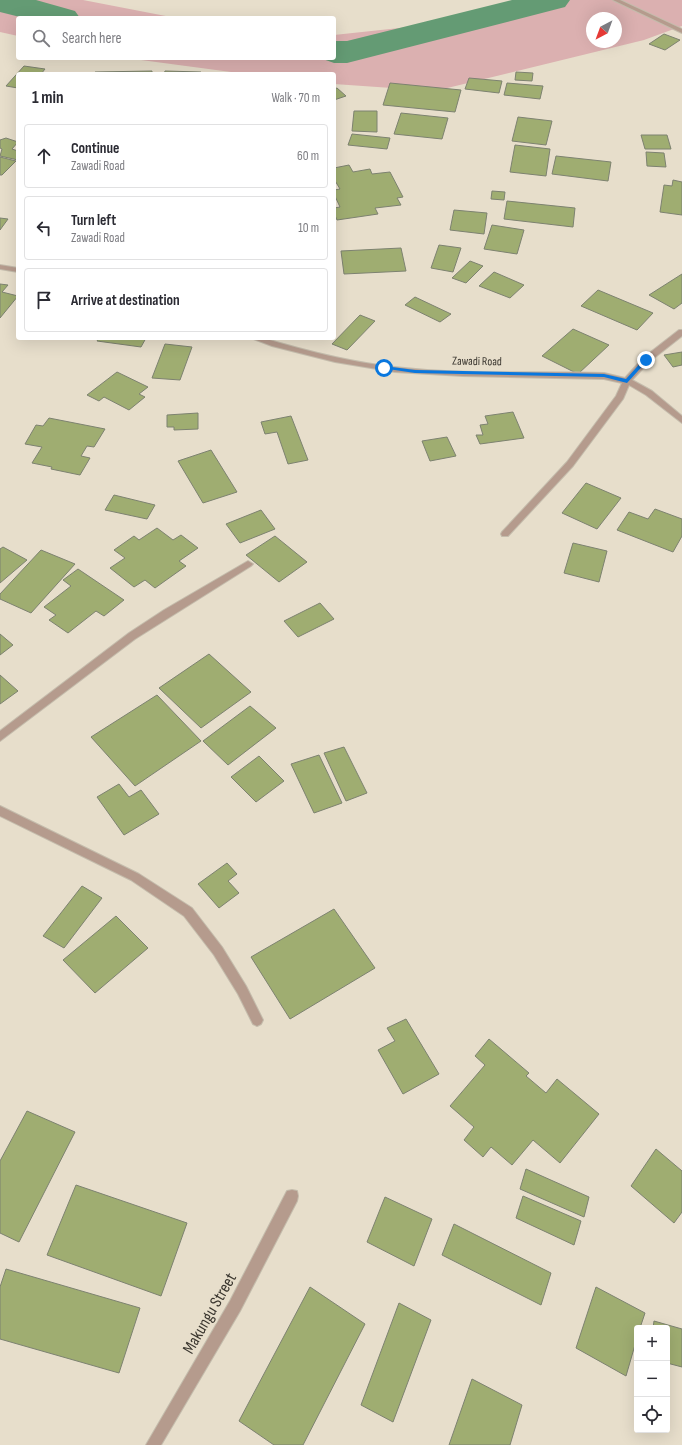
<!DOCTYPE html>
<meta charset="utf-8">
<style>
:root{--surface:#fff;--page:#f7f7f7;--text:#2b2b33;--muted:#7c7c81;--line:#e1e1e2}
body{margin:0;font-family:"Sofia Sans Condensed",sans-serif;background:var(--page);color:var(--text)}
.controls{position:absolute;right:12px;bottom:12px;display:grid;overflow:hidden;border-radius:4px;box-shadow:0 4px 16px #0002}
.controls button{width:36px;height:36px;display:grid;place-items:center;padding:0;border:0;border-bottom:1px solid var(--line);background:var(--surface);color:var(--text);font:20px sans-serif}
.compass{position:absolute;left:586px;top:12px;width:36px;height:36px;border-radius:50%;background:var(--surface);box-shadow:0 4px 16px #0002;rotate:221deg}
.stop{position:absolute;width:12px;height:12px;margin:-9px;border:3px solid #0977de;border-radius:50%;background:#fff}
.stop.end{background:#0977de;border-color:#fff;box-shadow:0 1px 4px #0008}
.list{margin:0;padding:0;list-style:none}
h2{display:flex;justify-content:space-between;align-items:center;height:52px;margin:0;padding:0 16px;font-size:17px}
h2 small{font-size:13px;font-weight:400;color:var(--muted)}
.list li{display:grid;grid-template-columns:26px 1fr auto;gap:12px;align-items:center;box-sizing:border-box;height:64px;margin:0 8px 8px;padding:0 8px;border:1px solid var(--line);border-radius:4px}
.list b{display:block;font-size:15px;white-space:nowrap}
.list p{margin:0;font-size:13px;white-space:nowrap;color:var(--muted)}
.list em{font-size:13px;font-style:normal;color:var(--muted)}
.icon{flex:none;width:22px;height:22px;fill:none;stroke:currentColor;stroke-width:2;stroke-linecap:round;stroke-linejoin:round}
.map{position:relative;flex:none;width:682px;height:1445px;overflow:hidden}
.search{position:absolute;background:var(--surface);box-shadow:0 4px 16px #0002;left:16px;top:16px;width:320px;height:44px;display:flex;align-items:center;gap:10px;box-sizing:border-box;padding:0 14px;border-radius:4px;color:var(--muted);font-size:15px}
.panel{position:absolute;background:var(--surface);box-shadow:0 4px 16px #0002;left:16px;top:72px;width:320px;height:268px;border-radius:4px}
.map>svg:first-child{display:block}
.green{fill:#dbb0b0;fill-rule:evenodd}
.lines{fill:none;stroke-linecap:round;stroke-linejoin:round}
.river{fill:#649b74;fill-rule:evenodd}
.building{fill:#9fad71;stroke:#7d8270}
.street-casing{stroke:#c4bcac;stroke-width:2}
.street{fill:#b59b8d;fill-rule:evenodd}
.route{fill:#0977de}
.labels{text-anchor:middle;stroke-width:4;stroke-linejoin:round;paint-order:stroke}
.far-street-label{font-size:12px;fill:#3a362f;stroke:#e7decb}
.near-street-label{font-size:17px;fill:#3a362f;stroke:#e7decb}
</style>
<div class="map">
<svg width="682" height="1445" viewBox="0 0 682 1445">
<rect width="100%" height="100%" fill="#e7decb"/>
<g class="green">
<polygon points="0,0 83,0 176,18 18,18 18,36 0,32"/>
<path d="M549,0H682V26L644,40L435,91L334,84V74H246L126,58H334V35L474,20ZM592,18H616V42H592Z"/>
</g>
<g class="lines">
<g class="river">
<polygon points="0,0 36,0 75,11 80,18 24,18 0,12"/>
<polygon points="512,0 570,0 565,7 347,63 334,63 320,58 334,58 334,41 347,41"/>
</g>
</g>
<g class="building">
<polygon points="664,34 680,40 665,50 649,44"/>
<polygon points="24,66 45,69 41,74 18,74 18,88 6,86"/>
<polygon points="152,71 152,74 95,74 95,72"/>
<polygon points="165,71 201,72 200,74 164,74"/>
<polygon points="516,72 533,73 532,81 515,80"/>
<polygon points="469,78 502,81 499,93 465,89"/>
<polygon points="390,83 461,90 455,112 383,105"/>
<polygon points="507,83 543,86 540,99 504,95"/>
<polygon points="337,88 346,96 334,100 334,89"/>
<polygon points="354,111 377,111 377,132 352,131"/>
<polygon points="401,113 448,118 442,139 394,134"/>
<polygon points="518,117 552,121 546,145 512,141"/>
<polygon points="352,134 390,138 387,149 348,145"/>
<polygon points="641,135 667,135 671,149 645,149"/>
<polygon points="6,138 18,142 12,149 18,151 18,160 0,156 2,149 0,148 0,140"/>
<polygon points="515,145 550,149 546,176 510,172"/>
<polygon points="646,152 664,153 666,167 647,166"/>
<polygon points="556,156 611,162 608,181 552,174"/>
<polygon points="0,157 16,161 2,175 0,175"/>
<polygon points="349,165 353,172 370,169 372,174 390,172 403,197 397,198 401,205 375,208 378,214 337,220 334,213 334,208 340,207 334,194 334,190 340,189 334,179 334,168"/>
<polygon points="673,180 682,182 682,215 660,212 664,185 672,186"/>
<polygon points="492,191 505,192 504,200 491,199"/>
<polygon points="507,201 575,208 573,227 504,219"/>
<polygon points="454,210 487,213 484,234 450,230"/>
<polygon points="0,218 8,219 0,230"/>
<polygon points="492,225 524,230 517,254 484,249"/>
<polygon points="439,245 461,248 453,272 431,268"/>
<polygon points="401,248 406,271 344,274 341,251"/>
<polygon points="470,261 483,266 466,283 452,278"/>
<polygon points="494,272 524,285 510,298 479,286"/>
<polygon points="682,274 682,303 674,309 649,295"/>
<polygon points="0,284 8,285 2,292 18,296 0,318"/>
<polygon points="598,290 653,313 637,330 581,306"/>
<polygon points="415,297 451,314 440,322 405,305"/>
<polygon points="360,315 375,321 347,350 332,344"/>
<polygon points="573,329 609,345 578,374 542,356"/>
<polygon points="99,338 146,338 141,347 97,341"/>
<polygon points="165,344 192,347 180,380 152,378"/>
<polygon points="682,352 682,365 673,367 664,355"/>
<polygon points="117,372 148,387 139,394 145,397 129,410 104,397 99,401 87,395"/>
<polygon points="513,412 524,438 480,444 476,435 483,435 480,425 488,424 485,416"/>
<polygon points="198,413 198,429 174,430 174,427 167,427 167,415"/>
<polygon points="291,416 308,460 288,464 277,432 265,434 261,422"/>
<polygon points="49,418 105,429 94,447 87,446 81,456 90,458 80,475 51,469 52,467 32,463 42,447 25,444 36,425 43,426"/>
<polygon points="447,437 456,456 430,461 422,441"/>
<polygon points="211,450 237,492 203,503 178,461"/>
<polygon points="586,483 621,498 597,529 562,513"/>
<polygon points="114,495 155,505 147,519 105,510"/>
<polygon points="655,509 682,519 682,536 673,552 617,530 629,512 648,519"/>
<polygon points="261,510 275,529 240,543 226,524"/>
<polygon points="157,528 173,540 181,535 198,548 179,561 186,566 155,588 145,580 134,587 110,568 125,558 114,550 134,536 139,540"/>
<polygon points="275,536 307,562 279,582 246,555"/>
<polygon points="573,543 607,551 599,582 564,573"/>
<polygon points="3,547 27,560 0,583 0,549"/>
<polygon points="41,550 75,564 31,613 0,599 0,594"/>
<polygon points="78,569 124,600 104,616 96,611 68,633 49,620 56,615 44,607 71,586 63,580"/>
<polygon points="320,603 334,619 298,637 284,621"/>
<polygon points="0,634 13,645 0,655"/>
<polygon points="209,654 251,692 201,728 159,688"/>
<polygon points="0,675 18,691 0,704"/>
<polygon points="157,695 201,741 135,786 91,737"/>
<polygon points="250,706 276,728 228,765 203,741"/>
<polygon points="344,747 367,793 346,801 324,753"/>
<polygon points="319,755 342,803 314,813 291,764"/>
<polygon points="259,756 284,781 256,802 231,777"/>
<polygon points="119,784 129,797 141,790 159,814 124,835 97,797"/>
<polygon points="227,863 237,874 228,881 239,893 219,908 198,884"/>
<polygon points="82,886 102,898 64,948 43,936"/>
<polygon points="334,909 375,968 290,1019 251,957"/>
<polygon points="116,916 148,948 95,993 63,960"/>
<polygon points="406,1019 439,1074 403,1094 378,1050 395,1041 387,1028"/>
<polygon points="489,1039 529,1073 526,1076 546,1093 557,1079 599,1114 560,1163 533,1140 512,1165 491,1147 483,1157 464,1140 474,1127 450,1106 485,1065 475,1056"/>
<polygon points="27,1111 75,1132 19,1242 0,1233 0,1161"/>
<polygon points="656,1149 682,1171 682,1212 674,1223 631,1186"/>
<polygon points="526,1169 589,1197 584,1217 520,1189"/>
<polygon points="76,1185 187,1223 161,1296 47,1255"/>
<polygon points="523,1196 581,1221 574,1245 516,1218"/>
<polygon points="385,1197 432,1219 414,1266 367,1242"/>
<polygon points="454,1224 551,1273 541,1305 442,1255"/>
<polygon points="6,1269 140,1308 119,1373 0,1339 0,1287"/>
<polygon points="310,1287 365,1324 303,1445 274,1445 239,1421"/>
<polygon points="596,1287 645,1313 640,1328 637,1328 637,1338 626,1376 576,1348"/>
<polygon points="399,1303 431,1320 393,1422 361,1405"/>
<polygon points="654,1321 682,1329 682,1367 667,1363 667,1328 653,1328"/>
<polygon points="472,1379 522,1405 510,1445 449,1445"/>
</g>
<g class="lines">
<defs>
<g id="street">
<polygon points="613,0 620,0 682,29 682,33"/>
<polygon points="0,265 18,268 18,272 0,269"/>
<path d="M679,330H682V336L649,362L632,380L652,391L682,416V423L646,395L629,385L623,399L573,466L508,536H502L501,534L502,532L567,462L616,396L622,383L604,379L463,376L395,372L335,362L272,346L251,338H263C306,351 350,362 394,367C464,375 534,371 604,373L625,378L643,358Z"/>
<polygon points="248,561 253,564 251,566 135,639 0,741 0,731 129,633 164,610"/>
<polygon points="0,806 139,874 192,908 222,947 246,986 263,1020 261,1024 257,1026 253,1024 238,994 214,955 184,916 131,880 0,816"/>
<polygon points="292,1190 297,1191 298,1196 297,1201 240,1311 161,1445 146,1445 230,1301 287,1191"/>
</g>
</defs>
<use href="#street" class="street-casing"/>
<use href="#street" class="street"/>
</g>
<polygon class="route" points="644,359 648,360 627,383 604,377 415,373 381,368 384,366 415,370 604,374 626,379"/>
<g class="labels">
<g class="far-street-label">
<text transform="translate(477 361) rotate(1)" y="4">Zawadi Road</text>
</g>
<g class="near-street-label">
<text transform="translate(209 1313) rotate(-60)" y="6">Makungu Street</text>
</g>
</g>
</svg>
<div class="controls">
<button>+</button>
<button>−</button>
<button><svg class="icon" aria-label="locate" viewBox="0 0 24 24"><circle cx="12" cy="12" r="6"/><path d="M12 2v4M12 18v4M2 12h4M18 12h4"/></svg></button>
</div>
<svg class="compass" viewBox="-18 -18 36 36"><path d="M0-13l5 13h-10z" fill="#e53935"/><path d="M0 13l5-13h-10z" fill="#7c7c81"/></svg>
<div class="stop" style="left:384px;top:368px"></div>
<div class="stop end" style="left:646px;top:360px"></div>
<div class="search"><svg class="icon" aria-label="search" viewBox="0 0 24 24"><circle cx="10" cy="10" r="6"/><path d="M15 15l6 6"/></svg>Search here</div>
<section class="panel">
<h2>1 min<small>Walk · 70 m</small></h2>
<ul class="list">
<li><svg class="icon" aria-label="ahead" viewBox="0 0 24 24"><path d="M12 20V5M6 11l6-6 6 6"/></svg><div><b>Continue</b><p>Zawadi Road</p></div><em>60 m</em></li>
<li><svg class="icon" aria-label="left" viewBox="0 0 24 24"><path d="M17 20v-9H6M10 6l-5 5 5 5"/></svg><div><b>Turn left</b><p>Zawadi Road</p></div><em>10 m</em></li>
<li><svg class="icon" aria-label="arrive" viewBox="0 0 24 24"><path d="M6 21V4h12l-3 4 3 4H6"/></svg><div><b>Arrive at destination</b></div></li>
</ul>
</section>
</div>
